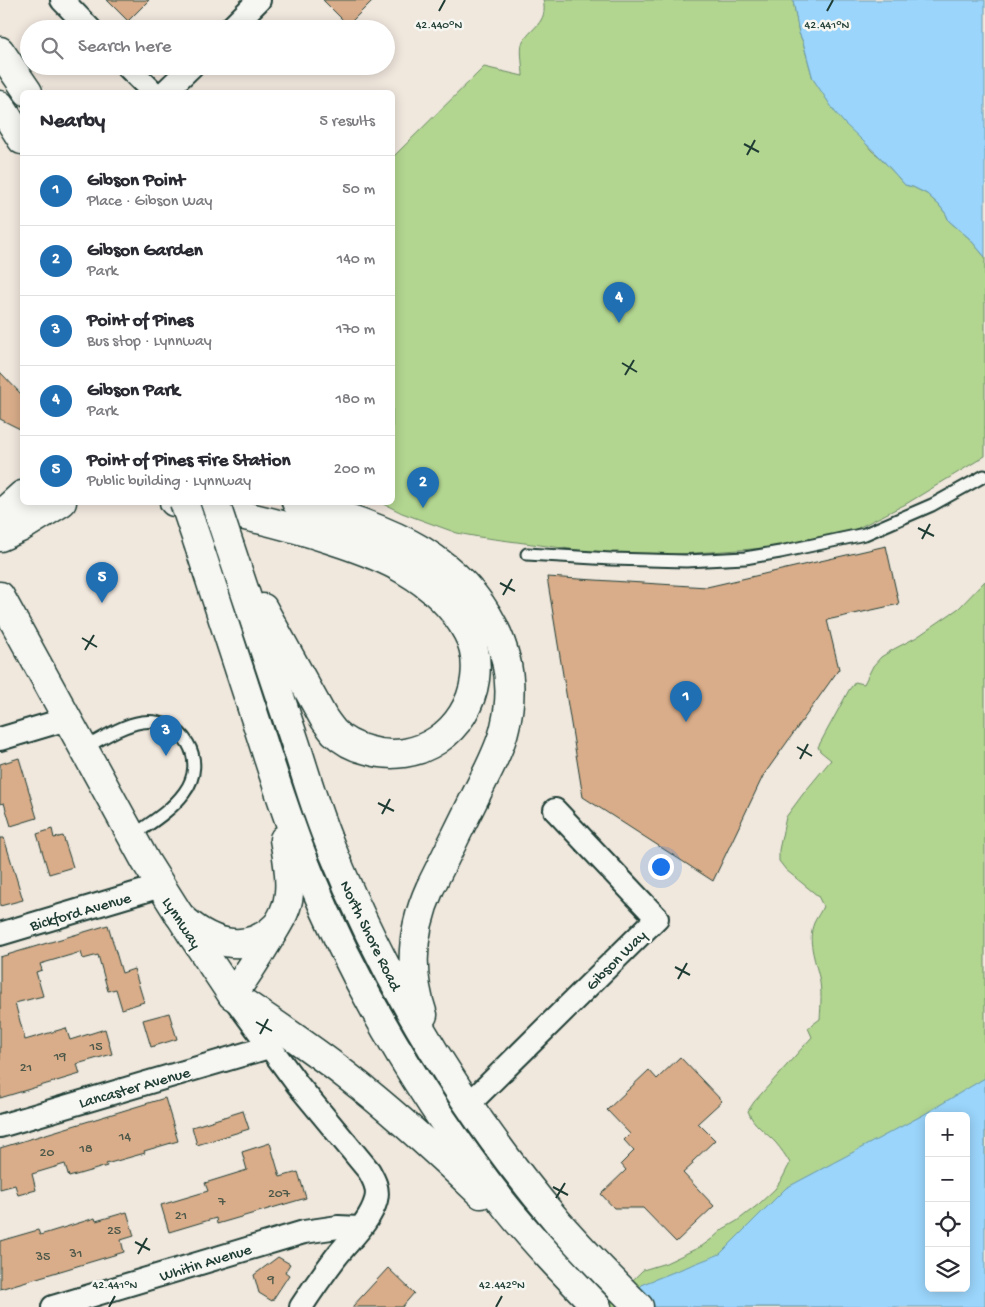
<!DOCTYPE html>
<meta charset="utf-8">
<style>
:root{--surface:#fff;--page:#f7f7f7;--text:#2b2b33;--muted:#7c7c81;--line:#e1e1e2;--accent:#1f6fb2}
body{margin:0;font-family:"Gochi Hand",sans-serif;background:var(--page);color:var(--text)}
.controls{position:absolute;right:15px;bottom:15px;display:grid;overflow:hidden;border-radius:8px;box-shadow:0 2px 12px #0003}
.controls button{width:45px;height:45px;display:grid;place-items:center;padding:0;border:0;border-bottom:1px solid var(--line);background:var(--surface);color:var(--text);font:25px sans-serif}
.you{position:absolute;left:660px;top:866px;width:18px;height:18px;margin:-12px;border:4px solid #fff;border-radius:50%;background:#1a73e8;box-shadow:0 0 0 8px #1a73e833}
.badge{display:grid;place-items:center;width:32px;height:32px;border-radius:50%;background:var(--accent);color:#fff;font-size:16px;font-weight:700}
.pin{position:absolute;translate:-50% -41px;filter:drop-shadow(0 1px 2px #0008)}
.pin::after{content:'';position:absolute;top:26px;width:18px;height:15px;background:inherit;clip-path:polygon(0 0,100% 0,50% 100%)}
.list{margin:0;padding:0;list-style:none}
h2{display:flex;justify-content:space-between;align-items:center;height:65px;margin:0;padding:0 20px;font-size:21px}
h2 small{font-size:16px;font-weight:400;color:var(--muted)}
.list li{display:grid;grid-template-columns:32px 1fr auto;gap:15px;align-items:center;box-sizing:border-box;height:70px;padding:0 20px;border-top:1px solid var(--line)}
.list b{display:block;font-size:19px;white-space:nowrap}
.list p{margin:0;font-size:16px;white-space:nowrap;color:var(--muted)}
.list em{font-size:16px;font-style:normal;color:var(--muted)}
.icon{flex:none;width:28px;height:28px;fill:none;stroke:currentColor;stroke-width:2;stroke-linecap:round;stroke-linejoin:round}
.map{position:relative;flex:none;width:985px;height:1307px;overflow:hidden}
.search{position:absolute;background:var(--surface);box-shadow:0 2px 12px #0003;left:20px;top:20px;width:375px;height:55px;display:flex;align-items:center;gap:12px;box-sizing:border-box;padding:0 18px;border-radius:28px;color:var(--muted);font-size:19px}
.panel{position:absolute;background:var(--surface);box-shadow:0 2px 12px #0003;left:20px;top:90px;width:375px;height:415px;border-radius:8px}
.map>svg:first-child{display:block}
.green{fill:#b2d590;stroke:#688962}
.water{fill:#9bd5fb;stroke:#6998ab;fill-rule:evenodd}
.building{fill:#d9ad8a;stroke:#1f3d34}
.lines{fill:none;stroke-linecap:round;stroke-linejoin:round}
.service-casing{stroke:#1f3d34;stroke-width:15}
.minor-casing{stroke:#1f3d34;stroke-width:26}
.secondary-casing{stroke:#1f3d34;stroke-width:31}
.trunk-casing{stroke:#1f3d34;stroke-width:31}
.service{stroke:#f6f6f2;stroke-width:11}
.minor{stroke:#f6f6f2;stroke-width:22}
.secondary{stroke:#f6f6f2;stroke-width:28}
.trunk{stroke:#f6f6f2;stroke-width:28}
.trunk-bridge-casing{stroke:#1f3d34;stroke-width:31;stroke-linecap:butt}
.trunk-bridge{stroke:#f6f6f2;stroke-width:28}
.ticks{fill:none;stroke:#1f3d34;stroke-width:2}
.labels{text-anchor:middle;stroke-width:5;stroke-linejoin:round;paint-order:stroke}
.number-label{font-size:14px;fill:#4e594a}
.street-label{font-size:16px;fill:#1f3d34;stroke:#f6f6f2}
.ticks-label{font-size:12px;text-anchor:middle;fill:#1f3d34;stroke:#f6f6f2;stroke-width:5;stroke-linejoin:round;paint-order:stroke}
</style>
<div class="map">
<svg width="985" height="1307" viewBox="0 0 985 1307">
<rect width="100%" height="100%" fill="#f0e7dd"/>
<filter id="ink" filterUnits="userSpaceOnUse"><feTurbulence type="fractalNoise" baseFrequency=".02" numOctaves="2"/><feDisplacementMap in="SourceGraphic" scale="10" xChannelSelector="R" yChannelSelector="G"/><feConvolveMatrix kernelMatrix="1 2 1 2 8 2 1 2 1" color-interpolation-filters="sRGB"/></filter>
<g filter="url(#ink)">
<g class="green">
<path d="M543,0H793L799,33L803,42L813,79L872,151L880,157L905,185L913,187L927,194L939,205L946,214L949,221L969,238L985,257V456L906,504L842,536L782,547L666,555L600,553L479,537L457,533L402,513L382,503L392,502L393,157L484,67L523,76C523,68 520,51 522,44C530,27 549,24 543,0Z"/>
<path d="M985,581V1184L966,1116H929L831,1307H605L643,1270L666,1263L702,1246L713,1238L723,1229L737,1221L759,1204L775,1189L783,1177L790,1163C786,1156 781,1149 776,1143C766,1132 753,1125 748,1111L754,1102L812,1037L808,1028L820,1019C821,1005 822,990 819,977C815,960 807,940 814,923C816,918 821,912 823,906L818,896L786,870L779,861V850L786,817L803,794L831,760L820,751L818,747L849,690L855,682L864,684L873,666L881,657L894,649L917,637L959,608Z"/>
</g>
<g class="water">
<polygon points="793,0 985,0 985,257 969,238 949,221 946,214 939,205 927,194 913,187 905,185 880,157 844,123 835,112 813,79 803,42 799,33"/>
<path d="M985,1078V1307H620L643,1284L720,1254L786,1188L923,1115ZM929,1116H966V1288H929Z"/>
</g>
<g class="building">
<polygon points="107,0 149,0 128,21"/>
<polygon points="323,0 373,0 348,25"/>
<polygon points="0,372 22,395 22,430 0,419"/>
<polygon points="886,546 899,604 827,620 839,669 763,776 713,881 583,797 547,577 707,587"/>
<polygon points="19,758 37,818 11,826 4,803 0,804 0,764"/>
<polygon points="52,829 54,838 63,836 73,867 49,874 37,834"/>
<polygon points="0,838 4,838 23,900 0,906"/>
<polygon points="108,925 122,973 134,969 144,1002 122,1009 116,989 108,991 98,955 83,959 81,952 40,964 42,970 36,972 43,996 15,1003 25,1040 66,1028 70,1040 105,1029 112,1054 77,1064 80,1074 0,1098 0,957"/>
<polygon points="169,1013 177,1039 151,1047 143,1020"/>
<polygon points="680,1057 722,1101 698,1123 715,1140 692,1162 693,1164 683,1173 714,1206 676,1242 643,1208 614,1208 601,1194 626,1170 621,1164 634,1151 624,1140 630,1134 607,1110 649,1070 657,1079"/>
<polygon points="165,1098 178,1141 144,1151 145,1153 106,1164 107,1166 69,1177 65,1164 32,1174 36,1190 18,1195 15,1185 0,1189 0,1148"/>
<polygon points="243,1111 249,1129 197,1145 192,1127"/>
<polygon points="270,1143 280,1177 298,1172 306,1198 217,1224 216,1218 169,1232 161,1205 208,1191 205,1183 247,1170 242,1152"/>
<polygon points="127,1212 134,1236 121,1240 124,1252 0,1289 0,1241 38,1230 40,1235 95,1218 96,1221"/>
<polygon points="278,1257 290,1264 285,1272 289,1275 272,1301 259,1293 254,1275"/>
<polygon points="388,1268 414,1293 402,1307 352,1307"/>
</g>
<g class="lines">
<defs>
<g id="service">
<polyline points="527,554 611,559 686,561 745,558 780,552 865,534 932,505 984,476"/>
<path d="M83,749C101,739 122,725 142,722C183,717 209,760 184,793C171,811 149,824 131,837"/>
</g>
<g id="minor">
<polyline points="62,0 90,29"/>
<polyline points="230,29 259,0"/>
<polyline points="127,66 153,92"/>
<polyline points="165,92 192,66"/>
<polyline points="0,739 67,719"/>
<polyline points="0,934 161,886"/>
<path d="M237,1002L298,1085L369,1171C374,1180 379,1189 376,1200C370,1222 350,1239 336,1257C324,1273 312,1290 301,1307"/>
<polyline points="469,1104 657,918 555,810"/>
<polyline points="0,1126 269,1047"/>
<polyline points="53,1307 304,1232 338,1227 360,1228"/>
</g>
<polyline id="secondary" points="0,596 146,862 192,935 232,995"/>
<g id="trunk">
<polyline points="0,51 28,92"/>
<polyline points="0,105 22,140"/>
<path d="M174,502C227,511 281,523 332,540C357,548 383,557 406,571C430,585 454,607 467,632C475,646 477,663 475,679C468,731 418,766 367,750C355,747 343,741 334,732C330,727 326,722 323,717L263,608"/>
<path d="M296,502C338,514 386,529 423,551C484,589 523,655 505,727C500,750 487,772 477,793C461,825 446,856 430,888C411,930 408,971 423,1015"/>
<polyline points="0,515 22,495"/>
<polyline points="0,537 20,528 62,502"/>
<path d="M199,546C219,608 239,670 260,733C275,780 290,827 309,873C358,993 426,1105 506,1207C534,1242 566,1275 597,1307"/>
<path d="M230,547C251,611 273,675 294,739C306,775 316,812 331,847C386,983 462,1109 557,1221C583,1251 611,1279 639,1307"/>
<path d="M284,839C287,857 291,875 289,893C288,911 277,925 269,939C257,959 246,977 232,995C271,1021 310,1047 347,1076C394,1112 438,1153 481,1194"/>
<path d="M179,915C207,942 245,957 276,926"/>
</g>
</defs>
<use href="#service" class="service-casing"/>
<use href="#minor" class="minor-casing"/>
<use href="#secondary" class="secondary-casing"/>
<use href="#trunk" class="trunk-casing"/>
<use href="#service" class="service"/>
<use href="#minor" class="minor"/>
<use href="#secondary" class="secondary"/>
<use href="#trunk" class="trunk"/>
<defs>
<g id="trunk-bridge">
<polyline points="184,502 199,546"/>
<polyline points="215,502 230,547"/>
</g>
</defs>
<use href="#trunk-bridge" class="trunk-bridge-casing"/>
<use href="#trunk-bridge" class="trunk-bridge"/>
</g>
</g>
<path class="ticks" d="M439,11L445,0M827,11L833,0M744,144L759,152M747,155L755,140M622,363L637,372M625,375L634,360M918,528L934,536M922,539L930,524M500,583L515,591M503,595L512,579M82,638L97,647M85,650L94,635M797,747L812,756M800,759L808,744M378,803L394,811M382,814L390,799M675,967L690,975M678,979L687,963M256,1022L272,1031M260,1034L268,1019M553,1187L568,1195M556,1198L565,1183M135,1242L150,1250M138,1254L147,1238M109,1307L115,1296M496,1307L502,1296"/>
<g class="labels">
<g class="number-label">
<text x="96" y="1050">15</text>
<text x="60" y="1060">19</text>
<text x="26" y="1071">21</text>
<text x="125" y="1140">14</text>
<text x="86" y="1152">18</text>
<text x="47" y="1156">20</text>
<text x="279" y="1197">207</text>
<text x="222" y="1205">7</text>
<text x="181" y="1219">21</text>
<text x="114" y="1234">25</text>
<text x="76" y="1257">31</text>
<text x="43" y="1260">35</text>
<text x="271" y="1283">9</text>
</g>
<g class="street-label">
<text transform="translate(80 910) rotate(-16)" y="6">Bickford Avenue</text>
<text transform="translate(183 922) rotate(57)" y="6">Lynnway</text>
<text transform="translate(372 935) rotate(64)" y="6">North Shore Road</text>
<text transform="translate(615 959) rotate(-45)" y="6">Gibson Way</text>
<text transform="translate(134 1086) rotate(-16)" y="6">Lancaster Avenue</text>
<text transform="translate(205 1261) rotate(-17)" y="6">Whitin Avenue</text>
</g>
</g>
<g class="ticks-label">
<text x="439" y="28">42.440°N</text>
<text x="827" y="28">42.441°N</text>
<text x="115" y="1288">42.441°N</text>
<text x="502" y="1288">42.442°N</text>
</g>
</svg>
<div class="controls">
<button>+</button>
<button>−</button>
<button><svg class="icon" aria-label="locate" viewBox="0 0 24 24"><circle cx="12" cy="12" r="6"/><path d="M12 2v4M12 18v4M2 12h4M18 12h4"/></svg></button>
<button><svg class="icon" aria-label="layers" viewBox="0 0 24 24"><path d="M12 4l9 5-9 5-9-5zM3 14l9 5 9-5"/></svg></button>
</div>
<div class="you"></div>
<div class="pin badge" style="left:686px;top:722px">1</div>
<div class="pin badge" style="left:423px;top:508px">2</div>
<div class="pin badge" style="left:166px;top:756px">3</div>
<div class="pin badge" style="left:619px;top:323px">4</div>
<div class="pin badge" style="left:102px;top:603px">5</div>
<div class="search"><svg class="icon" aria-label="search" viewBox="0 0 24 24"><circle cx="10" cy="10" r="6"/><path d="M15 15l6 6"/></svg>Search here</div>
<section class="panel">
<h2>Nearby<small>5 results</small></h2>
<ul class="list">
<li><span class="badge">1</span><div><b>Gibson Point</b><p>Place · Gibson Way</p></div><em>50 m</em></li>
<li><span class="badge">2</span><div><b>Gibson Garden</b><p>Park</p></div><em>140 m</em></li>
<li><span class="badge">3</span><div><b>Point of Pines</b><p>Bus stop · Lynnway</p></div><em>170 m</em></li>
<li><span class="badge">4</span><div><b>Gibson Park</b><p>Park</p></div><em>180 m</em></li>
<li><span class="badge">5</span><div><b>Point of Pines Fire Station</b><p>Public building · Lynnway</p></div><em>200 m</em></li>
</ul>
</section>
</div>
